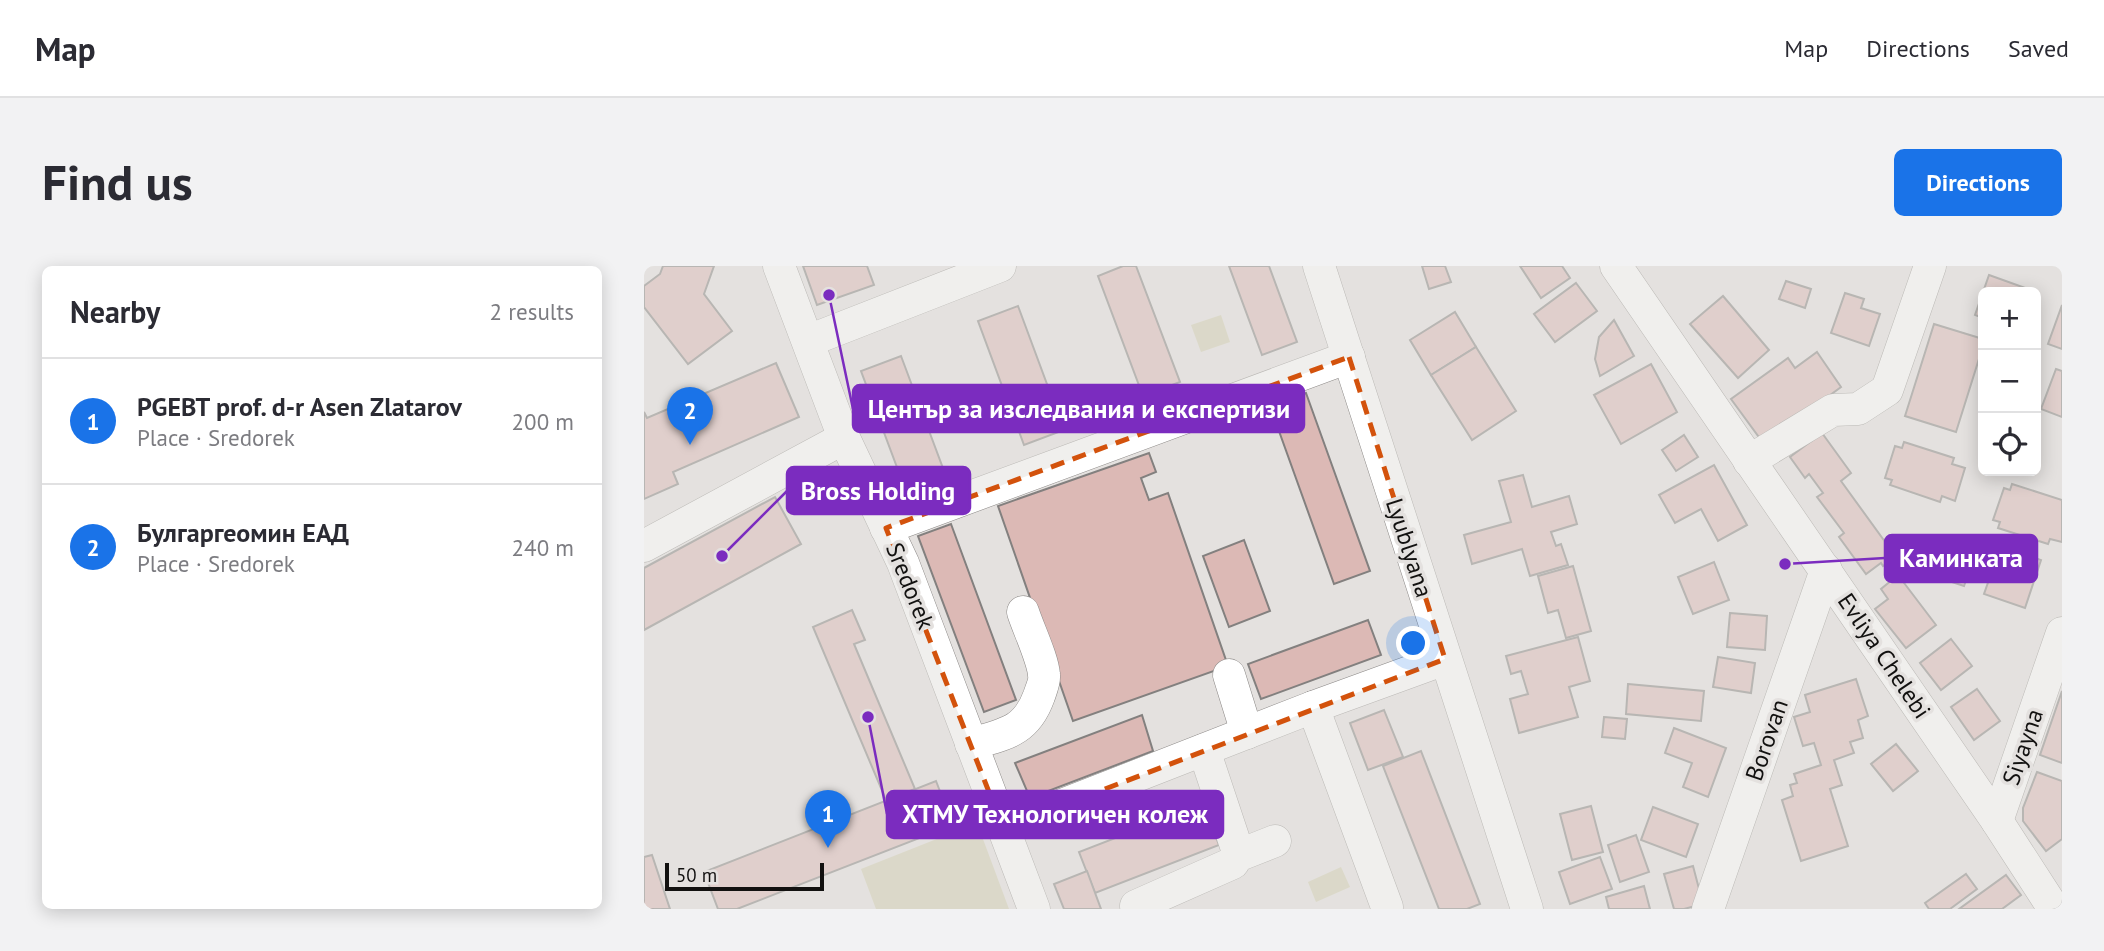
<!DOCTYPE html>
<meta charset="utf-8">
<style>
:root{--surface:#fff;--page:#f2f2f3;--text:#2b2b33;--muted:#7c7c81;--line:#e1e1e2;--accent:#1a73e8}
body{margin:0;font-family:"PT Sans",sans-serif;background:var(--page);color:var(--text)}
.controls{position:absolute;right:21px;top:21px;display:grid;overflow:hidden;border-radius:10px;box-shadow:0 4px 18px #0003}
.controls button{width:63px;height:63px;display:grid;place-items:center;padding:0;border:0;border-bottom:2px solid var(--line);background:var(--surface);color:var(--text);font:35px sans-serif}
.scale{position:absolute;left:21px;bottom:18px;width:159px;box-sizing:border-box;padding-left:7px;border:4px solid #121110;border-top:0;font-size:19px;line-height:24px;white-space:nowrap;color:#121110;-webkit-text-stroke:5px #e4e1df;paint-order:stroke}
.you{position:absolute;left:770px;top:378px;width:24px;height:24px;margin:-18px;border:5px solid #fff;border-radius:50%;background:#1a73e8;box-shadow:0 0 0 10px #1a73e833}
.badge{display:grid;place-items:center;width:46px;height:46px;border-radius:50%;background:var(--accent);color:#fff;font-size:23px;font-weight:700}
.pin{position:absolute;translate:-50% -58px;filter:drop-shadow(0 2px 4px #0008)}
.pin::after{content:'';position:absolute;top:37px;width:24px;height:21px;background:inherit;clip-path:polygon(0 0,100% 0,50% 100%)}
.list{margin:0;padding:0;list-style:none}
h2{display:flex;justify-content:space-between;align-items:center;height:91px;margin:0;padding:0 28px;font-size:30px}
h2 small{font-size:23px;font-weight:400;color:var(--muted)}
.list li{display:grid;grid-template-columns:46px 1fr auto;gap:21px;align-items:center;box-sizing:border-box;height:126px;padding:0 28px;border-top:2px solid var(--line)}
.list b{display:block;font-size:26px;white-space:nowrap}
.list p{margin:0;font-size:23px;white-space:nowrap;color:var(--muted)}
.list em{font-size:23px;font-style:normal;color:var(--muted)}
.icon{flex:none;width:38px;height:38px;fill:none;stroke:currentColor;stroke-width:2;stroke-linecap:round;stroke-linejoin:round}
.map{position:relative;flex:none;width:1418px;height:643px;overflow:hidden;border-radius:10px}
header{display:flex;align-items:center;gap:42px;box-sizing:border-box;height:98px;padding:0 35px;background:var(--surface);border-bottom:2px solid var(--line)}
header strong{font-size:33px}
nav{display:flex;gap:38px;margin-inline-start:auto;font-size:24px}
.intro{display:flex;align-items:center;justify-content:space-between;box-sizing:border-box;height:168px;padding:0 42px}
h1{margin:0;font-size:49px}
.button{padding:18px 32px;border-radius:10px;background:var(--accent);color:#fff;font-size:24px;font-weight:700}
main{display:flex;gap:42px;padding:0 42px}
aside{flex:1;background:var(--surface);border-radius:10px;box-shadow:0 4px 18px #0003}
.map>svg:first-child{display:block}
.green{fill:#d1cdaf}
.building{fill:#dcb9b5;stroke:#83807f;stroke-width:2}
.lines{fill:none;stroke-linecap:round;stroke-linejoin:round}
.minor-casing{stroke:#8c8987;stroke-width:33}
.minor{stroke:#fff;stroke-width:32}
.marked{fill:none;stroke:#d3520c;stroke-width:5;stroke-dasharray:14 9;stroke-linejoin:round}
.labels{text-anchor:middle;stroke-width:7;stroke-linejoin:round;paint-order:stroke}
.street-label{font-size:24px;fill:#121110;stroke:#e4e1df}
.leader{fill:none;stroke:#7b2cbf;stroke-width:2.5}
.callout-dot{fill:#7b2cbf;stroke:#e4e1df;stroke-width:2.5}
.callout{fill:#7b2cbf;stroke:#7b2cbf;stroke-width:2.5}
.callout-label{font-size:26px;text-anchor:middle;font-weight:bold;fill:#fff}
</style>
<header>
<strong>Map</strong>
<nav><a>Map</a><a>Directions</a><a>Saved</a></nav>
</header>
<div class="intro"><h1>Find us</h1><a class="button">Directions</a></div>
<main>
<aside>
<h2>Nearby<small>2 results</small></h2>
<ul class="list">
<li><span class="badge">1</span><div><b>PGEBT prof. d-r Asen Zlatarov</b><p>Place · Sredorek</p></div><em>200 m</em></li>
<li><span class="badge">2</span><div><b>Булгаргеомин ЕАД</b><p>Place · Sredorek</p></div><em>240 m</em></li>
</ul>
</aside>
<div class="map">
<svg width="1418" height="643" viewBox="0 0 1418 643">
<rect width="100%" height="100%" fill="#e4e1df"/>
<g class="green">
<polygon points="577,49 586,76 557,86 547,59"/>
<polygon points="333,557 365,643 232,643 217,603"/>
<polygon points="697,601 706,621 672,636 664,616"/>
</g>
<g class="building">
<polygon points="19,0 70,0 60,28 88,65 44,98 0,41 0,20 16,8"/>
<polygon points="159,0 223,0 230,19 173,39"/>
<polygon points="479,0 492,0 536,116 499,130 454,10"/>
<polygon points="585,0 625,0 653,76 618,89"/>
<polygon points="778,0 801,0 807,16 785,23"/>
<polygon points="876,0 918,0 926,12 897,32"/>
<polygon points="1345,9 1387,24 1386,26 1339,26 1339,52 1331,49"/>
<polygon points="1142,15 1167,23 1161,42 1135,33"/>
<polygon points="932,17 953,45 911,76 890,48"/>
<polygon points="1201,27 1220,33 1217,42 1236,48 1225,80 1187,67"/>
<polygon points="1079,30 1125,84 1094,112 1046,58"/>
<polygon points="1418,39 1418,83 1404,78"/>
<polygon points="374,40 420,164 380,179 334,55"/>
<polygon points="811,46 832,81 787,109 766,74"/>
<polygon points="970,54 990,90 956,110 951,93 955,71"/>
<polygon points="1290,58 1339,73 1339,80 1312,166 1261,150"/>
<polygon points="832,81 872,145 828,174 787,109"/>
<polygon points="1173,86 1197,121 1120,178 1087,133 1144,92 1151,102"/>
<polygon points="257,90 303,213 263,228 217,105"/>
<polygon points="132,97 155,151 29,206 34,218 0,233 0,146 3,152"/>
<polygon points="1007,98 1033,146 977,178 950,129"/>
<polygon points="1412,103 1418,105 1418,151 1397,143"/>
<polygon points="662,127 726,305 690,318 626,140"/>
<polygon points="1178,167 1207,207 1197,215 1252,291 1239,300 1237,297 1222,308 1195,271 1200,267 1173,231 1179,227 1165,208 1161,212 1146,191"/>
<polygon points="1040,169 1054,191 1032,205 1018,184"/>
<polygon points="1260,176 1310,192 1308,198 1321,202 1311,235 1298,230 1296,236 1246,219 1248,214 1241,212 1251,180 1258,182"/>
<polygon points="505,187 512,206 497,212 505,234 524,227 584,400 429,455 354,240"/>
<polygon points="1070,199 1103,259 1074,275 1057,243 1031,257 1015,229"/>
<polygon points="879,209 888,241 925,230 933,258 907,266 912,280 917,278 924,299 886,310 878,283 828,298 820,269 867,256 855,215"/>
<polygon points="1368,218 1418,234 1418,276 1406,273 1404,278 1354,262 1356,256 1349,254 1360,222 1366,224"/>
<polygon points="131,231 157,278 0,364 0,302"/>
<polygon points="307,258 372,434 340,446 274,270"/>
<polygon points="600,274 626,345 585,361 559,290"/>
<polygon points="1357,280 1397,294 1381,342 1340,328"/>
<polygon points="1318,281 1332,286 1320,320 1302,314 1305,305 1294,301 1301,282 1316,287"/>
<polygon points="1070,296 1085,334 1049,348 1034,311"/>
<polygon points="929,300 947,365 922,372 914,344 904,347 894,310"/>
<polygon points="1254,309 1292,359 1262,382 1231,343 1244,333 1237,323"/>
<polygon points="208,344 221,374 210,378 271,523 242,534 169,361"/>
<polygon points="1086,347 1123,350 1121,384 1083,381"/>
<polygon points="724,354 737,389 617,433 604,398"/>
<polygon points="934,371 946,415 925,421 934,451 875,467 866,433 884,428 877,405 867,408 862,390"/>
<polygon points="1307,373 1328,400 1297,424 1276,397"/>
<polygon points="1074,391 1111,397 1107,427 1069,421"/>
<polygon points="1212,413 1224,450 1214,454 1219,472 1206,476 1210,487 1190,494 1198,519 1186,523 1204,580 1157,595 1138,534 1149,530 1146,519 1153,517 1150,508 1177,499 1170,477 1159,480 1150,451 1166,446 1161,429"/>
<polygon points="984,418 1060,425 1057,455 982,448"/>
<polygon points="1333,423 1356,455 1330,474 1307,441"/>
<polygon points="1418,425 1418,497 1396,489"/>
<polygon points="740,444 759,491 724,504 706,457"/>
<polygon points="498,449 509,485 386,532 371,497"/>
<polygon points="960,451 983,453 981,473 958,471"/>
<polygon points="1030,462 1082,482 1064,531 1039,521 1048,497 1021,487"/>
<polygon points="1252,478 1274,505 1249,525 1227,498"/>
<polygon points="777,485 836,638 823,643 795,643 739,500"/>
<polygon points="1393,506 1418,515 1418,573 1402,585 1379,555 1379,542"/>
<polygon points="292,515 309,559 93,643 74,643 60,606"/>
<polygon points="559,538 575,579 451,627 435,586"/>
<polygon points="947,540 959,586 928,594 916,548"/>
<polygon points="1009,541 1054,558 1042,591 997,574"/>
<polygon points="992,569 1005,606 976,616 964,579"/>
<polygon points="8,589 26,643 0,643 0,591"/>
<polygon points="956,591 968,623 926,638 915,606"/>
<polygon points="1049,600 1059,638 1040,643 1030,643 1020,608"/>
<polygon points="443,605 457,643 420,643 410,618"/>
<polygon points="1322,608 1333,623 1306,643 1285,643 1281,637"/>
<polygon points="1362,609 1377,629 1358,643 1315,643"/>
<polygon points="1000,620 1006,643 965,643 962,631"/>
</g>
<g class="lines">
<defs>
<g id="minor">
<polyline points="135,0 200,172 259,297 390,643"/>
<polyline points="675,0 883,643"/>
<polyline points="972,0 1353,555 1410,643"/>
<polyline points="164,75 356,0"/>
<polyline points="1105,195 1189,144 1214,143 1243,124 1286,0"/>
<polyline points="242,262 705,91"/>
<polyline points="0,280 200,172"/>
<polyline points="585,409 603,467"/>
<polyline points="669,441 743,641"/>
<path d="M327,478C361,468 382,466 395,430C397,424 401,415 400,409C399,393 384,362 379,346"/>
<polyline points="560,484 593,583 593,590"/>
<polyline points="1353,555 1418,367"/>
<polyline points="359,562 669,441 801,393"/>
<polyline points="493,643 492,640 589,597 593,590 631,575"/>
<polyline points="1064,643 1182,304"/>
</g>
</defs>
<use href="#minor" class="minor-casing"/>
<use href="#minor" class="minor"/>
</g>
<path d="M0 0H1418V643H0ZM705,91L801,393L359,562L242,262Z" fill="#e4e1df" fill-opacity=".55" fill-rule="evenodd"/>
<path class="marked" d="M705,91L801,393L359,562L242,262Z"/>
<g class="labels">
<g class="street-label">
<text transform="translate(765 282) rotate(72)" y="8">Lyublyana</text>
<text transform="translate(266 320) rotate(68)" y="8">Sredorek</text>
<text transform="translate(1240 390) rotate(56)" y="8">Evliya Chelebi</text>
<text transform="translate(1123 474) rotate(-71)" y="8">Borovan</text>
<text transform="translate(1379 481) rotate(-71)" y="8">Siyayna</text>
</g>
</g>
<path class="leader" d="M185 29L209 143M78 290L143 225M1141 298L1241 292M224 451L243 548"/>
<g class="callout-dot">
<circle cx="185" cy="29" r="7"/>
<circle cx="78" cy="290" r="7"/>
<circle cx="1141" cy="298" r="7"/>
<circle cx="224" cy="451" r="7"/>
</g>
<g class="callout">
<rect x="209" y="119" width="451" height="47" rx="7"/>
<rect x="143" y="201" width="183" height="47" rx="7"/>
<rect x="1241" y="269" width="152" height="47" rx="7"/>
<rect x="243" y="525" width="336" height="47" rx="7"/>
</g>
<g class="callout-label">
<text x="435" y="152">Център за изследвания и експертизи</text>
<text x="234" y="234">Bross Holding</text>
<text x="1317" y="301">Каминката</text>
<text x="411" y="557">ХТМУ Технологичен колеж</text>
</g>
</svg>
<div class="controls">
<button>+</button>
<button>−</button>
<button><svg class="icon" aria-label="locate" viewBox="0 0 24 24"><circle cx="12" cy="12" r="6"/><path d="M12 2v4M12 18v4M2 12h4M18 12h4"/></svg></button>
</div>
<div class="scale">50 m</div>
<div class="you"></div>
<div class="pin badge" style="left:184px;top:582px">1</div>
<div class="pin badge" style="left:46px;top:179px">2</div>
</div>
</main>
